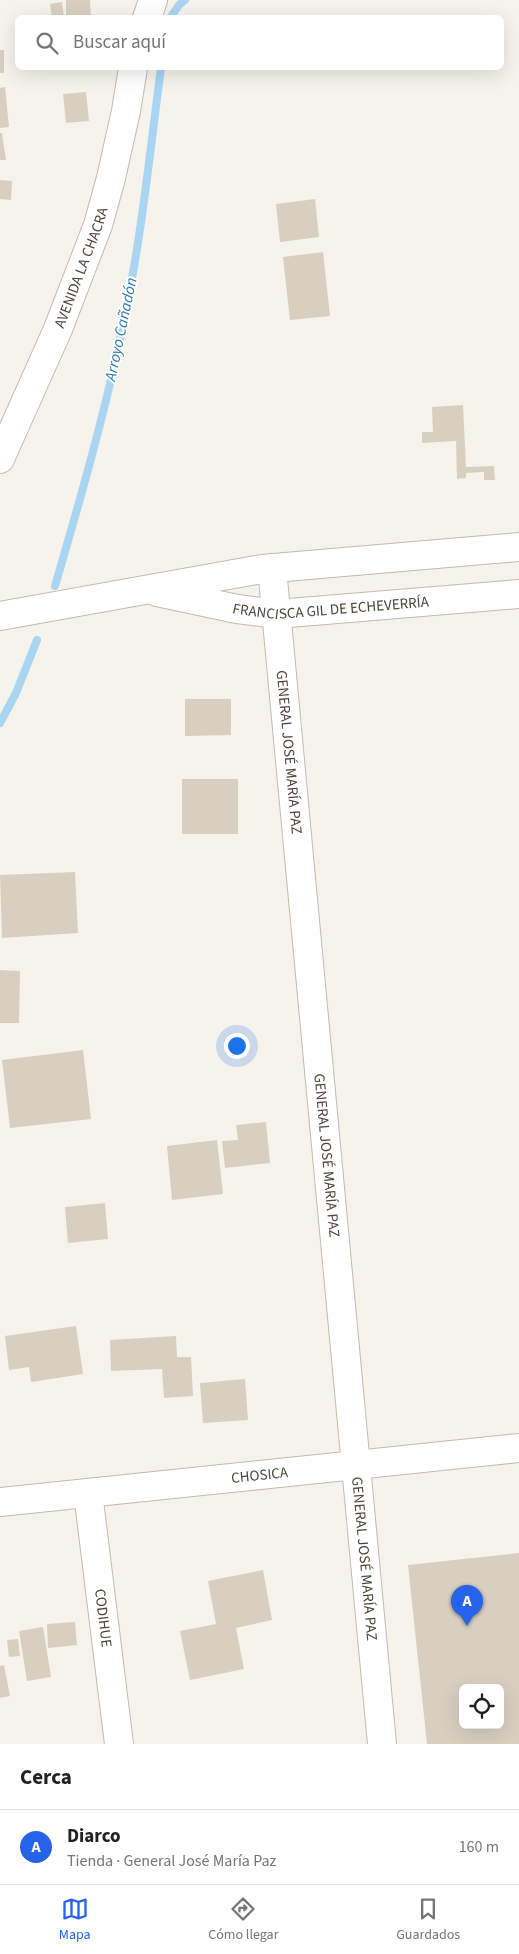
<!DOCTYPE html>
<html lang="es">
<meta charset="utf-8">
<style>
:root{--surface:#fff;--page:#f6f6f6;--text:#202124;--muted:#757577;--line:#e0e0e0;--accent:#2563eb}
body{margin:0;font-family:"Source Sans 3",sans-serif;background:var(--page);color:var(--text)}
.controls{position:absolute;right:15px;bottom:15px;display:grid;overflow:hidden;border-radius:8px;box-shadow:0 5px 20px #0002}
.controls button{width:45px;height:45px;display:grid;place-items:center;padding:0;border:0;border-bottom:1px solid var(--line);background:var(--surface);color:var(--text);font:25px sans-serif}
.you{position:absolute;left:236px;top:1045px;width:18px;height:18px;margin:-12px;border:4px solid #fff;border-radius:50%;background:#1a73e8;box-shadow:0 0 0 8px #1a73e833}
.badge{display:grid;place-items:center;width:32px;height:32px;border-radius:50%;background:var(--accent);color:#fff;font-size:16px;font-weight:700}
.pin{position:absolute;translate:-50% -41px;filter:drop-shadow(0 1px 2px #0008)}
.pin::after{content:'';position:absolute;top:26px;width:18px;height:15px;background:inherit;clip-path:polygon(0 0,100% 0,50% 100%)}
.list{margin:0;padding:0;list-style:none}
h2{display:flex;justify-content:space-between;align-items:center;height:65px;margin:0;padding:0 20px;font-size:21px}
h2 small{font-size:16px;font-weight:400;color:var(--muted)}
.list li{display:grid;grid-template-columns:32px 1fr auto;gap:15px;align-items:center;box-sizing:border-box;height:75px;padding:0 20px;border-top:1px solid var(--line)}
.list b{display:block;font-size:19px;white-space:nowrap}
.list p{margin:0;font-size:16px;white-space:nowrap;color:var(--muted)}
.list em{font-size:16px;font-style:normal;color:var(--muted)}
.icon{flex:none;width:28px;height:28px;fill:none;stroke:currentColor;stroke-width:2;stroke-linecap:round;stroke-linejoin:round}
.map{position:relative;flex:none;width:519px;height:1744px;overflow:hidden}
.search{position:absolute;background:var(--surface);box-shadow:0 5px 20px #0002;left:15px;right:15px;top:15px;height:55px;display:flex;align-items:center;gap:12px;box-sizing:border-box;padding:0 18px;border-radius:8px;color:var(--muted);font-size:19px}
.sheet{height:140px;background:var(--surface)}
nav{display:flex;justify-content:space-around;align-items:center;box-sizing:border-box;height:70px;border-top:1px solid var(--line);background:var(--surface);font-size:14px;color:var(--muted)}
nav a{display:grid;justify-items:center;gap:2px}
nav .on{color:var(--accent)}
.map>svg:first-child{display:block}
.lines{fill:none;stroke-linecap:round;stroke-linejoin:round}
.stream{stroke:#a9d4f2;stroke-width:8}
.building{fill:#d8cfc1;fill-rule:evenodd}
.minor-casing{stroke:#c2bbae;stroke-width:30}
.minor{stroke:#fff;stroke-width:28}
.labels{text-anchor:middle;stroke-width:4;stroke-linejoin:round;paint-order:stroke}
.street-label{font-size:15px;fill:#4b4439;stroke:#fff}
.water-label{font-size:16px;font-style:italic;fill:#2e7ab2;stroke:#fff}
</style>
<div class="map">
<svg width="519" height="1744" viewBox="0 0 519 1744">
<rect width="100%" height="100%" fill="#f6f3ec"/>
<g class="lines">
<g class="stream">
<polyline points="170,18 179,5 185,0"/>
<path d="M55,586C81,497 107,406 125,315C142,233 150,150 161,68"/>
<polyline points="0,723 16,693 37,640"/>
</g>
</g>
<g class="building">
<polygon points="66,0 90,0 91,18 66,18"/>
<polygon points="62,2 64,18 52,18 50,4"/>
<rect x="0" y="50" width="4" height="23"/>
<polygon points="5,87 9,127 0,128 0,88"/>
<polygon points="86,92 89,121 66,123 63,94"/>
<polygon points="0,133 2,133 6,160 0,160"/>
<polygon points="0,180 12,181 11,200 0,199"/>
<polygon points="315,199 319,237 280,242 276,204"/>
<polygon points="323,252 330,316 290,320 283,257"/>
<polygon points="463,405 466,467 494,466 495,480 484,480 484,472 466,473 466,478 457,479 456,441 422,443 422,432 433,432 432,407"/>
<polygon points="185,699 231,699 231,735 185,736"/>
<rect x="182" y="779" width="56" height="55"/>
<polygon points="75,872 78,933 2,938 0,875"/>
<polygon points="0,970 20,971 19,1023 0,1023"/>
<polygon points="83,1050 91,1119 10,1128 2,1060"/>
<polygon points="266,1122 270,1163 225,1168 222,1141 238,1140 236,1125"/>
<polygon points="217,1140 223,1194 172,1200 167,1146"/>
<polygon points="105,1203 108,1239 68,1243 65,1207"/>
<polygon points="76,1326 83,1374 31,1382 29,1367 9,1370 5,1336"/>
<polygon points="176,1336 177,1357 191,1357 193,1396 164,1398 162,1369 111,1371 110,1340"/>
<polygon points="245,1379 248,1420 203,1423 200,1383"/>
<path d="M519,1553V1744H427L408,1565ZM463,1688H500V1725H463Z"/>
<polygon points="263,1570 272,1620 236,1628 244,1669 190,1680 180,1631 216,1624 208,1581"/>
<polygon points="75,1622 77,1645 48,1648 47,1624"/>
<polygon points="43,1627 51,1677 27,1681 19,1631"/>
<polygon points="18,1639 20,1656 9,1657 7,1640"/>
<polygon points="4,1665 10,1696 0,1698 0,1666"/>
</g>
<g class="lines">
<defs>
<g id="minor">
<polyline points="147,18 153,0"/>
<path id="s1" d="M0,459L58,329L98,225L111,178L126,111L133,68"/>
<path id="s2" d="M272,568L382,1744"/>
<path id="s3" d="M157,592L237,609L277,614L519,594"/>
<polyline points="0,616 262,569 519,547"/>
<path id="s4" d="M88,1493L119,1744"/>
<path id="s5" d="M0,1502L519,1448"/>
</g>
</defs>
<use href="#minor" class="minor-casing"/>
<use href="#minor" class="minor"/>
</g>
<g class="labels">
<g class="street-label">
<text dy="5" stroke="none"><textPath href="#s1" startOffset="208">AVENIDA LA CHACRA</textPath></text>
<text dy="5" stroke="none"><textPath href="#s3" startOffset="176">FRANCISCA GIL DE ECHEVERRÍA</textPath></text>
<text dy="5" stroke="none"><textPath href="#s2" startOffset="185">GENERAL JOSÉ MARÍA PAZ</textPath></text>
<text dy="5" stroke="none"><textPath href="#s2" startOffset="590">GENERAL JOSÉ MARÍA PAZ</textPath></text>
<text dy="5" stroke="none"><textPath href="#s5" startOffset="261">CHOSICA</textPath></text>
<text dy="5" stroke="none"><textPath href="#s2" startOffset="995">GENERAL JOSÉ MARÍA PAZ</textPath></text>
<text dy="5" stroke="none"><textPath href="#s4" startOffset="126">CODIHUE</textPath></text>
</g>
<g class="water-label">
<text transform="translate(120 329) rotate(-78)" y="6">Arroyo Cañadón</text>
</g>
</g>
</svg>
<div class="controls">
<button><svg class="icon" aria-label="locate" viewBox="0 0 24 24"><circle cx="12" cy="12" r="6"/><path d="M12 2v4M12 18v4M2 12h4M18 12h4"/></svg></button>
</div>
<div class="you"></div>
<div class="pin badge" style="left:467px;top:1626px">A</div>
<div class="search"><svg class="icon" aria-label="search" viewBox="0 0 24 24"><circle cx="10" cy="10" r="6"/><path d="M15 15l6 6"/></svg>Buscar aquí</div>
</div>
<section class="sheet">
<h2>Cerca<small></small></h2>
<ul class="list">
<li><span class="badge">A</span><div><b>Diarco</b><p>Tienda · General José María Paz</p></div><em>160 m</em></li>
</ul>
</section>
<nav>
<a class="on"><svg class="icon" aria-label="map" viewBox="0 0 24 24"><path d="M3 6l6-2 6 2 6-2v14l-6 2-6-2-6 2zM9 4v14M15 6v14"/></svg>Mapa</a>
<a><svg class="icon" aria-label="directions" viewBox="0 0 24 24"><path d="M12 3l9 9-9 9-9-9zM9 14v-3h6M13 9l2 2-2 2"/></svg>Cómo llegar</a>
<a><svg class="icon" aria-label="saved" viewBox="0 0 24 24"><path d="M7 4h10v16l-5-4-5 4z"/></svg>Guardados</a>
</nav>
